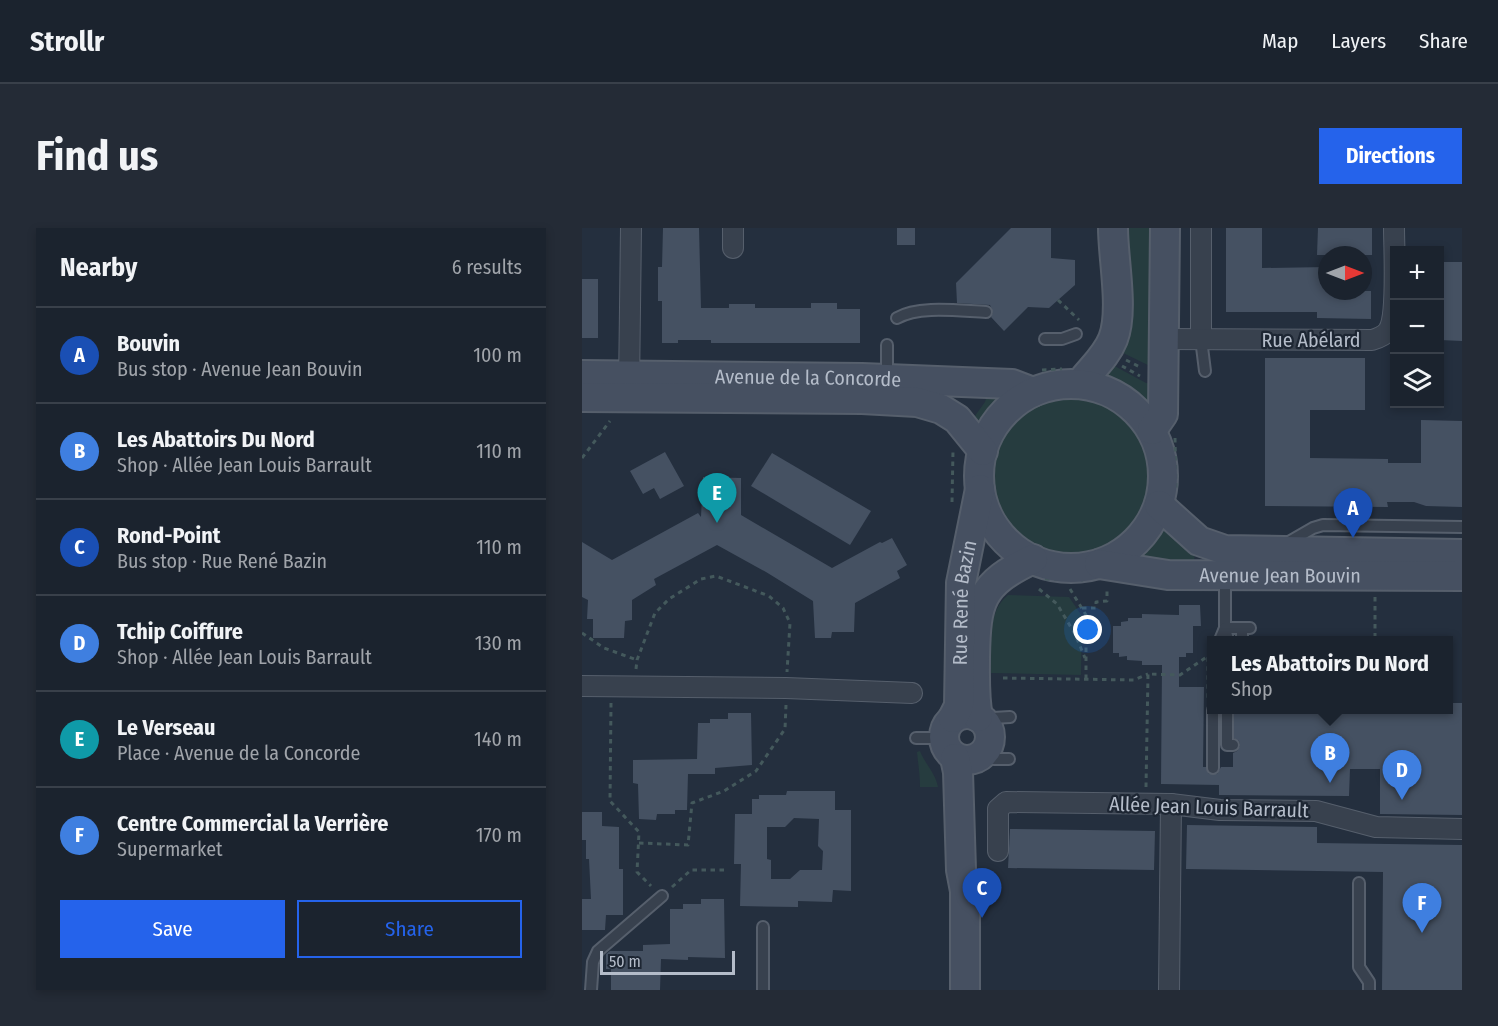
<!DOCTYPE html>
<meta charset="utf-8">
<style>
:root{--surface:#1b232e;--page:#242b36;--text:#f1f3f6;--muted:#a0a4aa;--line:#39404a;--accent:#2563eb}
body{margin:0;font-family:"Fira Sans Condensed",sans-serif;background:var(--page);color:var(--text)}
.controls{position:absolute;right:18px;top:18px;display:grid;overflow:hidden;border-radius:0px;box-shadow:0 3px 9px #0003}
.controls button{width:54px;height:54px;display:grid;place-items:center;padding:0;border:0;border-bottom:2px solid var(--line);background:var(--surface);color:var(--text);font:30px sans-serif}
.compass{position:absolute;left:736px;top:18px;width:54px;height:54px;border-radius:50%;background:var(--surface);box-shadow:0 3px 9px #0003;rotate:90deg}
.scale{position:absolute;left:18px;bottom:15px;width:135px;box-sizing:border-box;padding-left:6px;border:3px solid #b4bcc9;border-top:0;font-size:16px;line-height:21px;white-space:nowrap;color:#b4bcc9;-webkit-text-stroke:4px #1d2633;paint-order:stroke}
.you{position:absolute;left:506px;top:402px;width:21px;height:21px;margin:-15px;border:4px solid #fff;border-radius:50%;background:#1a73e8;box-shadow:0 0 0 9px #1a73e833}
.badge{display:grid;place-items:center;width:39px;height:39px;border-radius:50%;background:var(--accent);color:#fff;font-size:20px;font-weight:700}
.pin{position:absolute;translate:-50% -50px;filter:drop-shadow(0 2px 3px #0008)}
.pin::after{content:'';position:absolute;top:32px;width:21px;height:18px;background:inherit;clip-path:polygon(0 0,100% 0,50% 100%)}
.popup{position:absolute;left:625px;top:408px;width:246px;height:78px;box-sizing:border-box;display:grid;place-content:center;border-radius:0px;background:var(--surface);filter:drop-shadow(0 2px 4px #0005);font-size:20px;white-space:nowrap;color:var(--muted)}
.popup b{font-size:22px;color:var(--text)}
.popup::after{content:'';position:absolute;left:50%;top:100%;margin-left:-12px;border:12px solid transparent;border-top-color:var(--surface)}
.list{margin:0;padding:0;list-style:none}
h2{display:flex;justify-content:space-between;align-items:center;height:78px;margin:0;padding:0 24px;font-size:26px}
h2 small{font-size:20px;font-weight:400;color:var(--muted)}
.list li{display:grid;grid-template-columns:39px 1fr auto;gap:18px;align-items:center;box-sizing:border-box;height:96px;padding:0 24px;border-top:2px solid var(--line)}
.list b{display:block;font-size:22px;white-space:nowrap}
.list p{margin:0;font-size:20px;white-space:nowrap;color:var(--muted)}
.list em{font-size:20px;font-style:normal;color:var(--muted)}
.actions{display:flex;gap:12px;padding:18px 24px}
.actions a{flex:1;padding:14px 0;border:2px solid var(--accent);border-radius:0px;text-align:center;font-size:21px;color:var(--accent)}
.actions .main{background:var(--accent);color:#fff}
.icon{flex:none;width:33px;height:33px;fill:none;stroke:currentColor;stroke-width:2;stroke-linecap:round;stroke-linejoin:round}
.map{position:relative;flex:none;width:880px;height:762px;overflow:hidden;border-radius:0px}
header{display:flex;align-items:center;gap:36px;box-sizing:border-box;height:84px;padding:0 30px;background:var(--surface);border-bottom:2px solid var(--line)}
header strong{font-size:28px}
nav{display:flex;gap:33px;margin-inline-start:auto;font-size:21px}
.intro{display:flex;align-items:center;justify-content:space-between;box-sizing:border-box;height:144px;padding:0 36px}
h1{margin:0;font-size:42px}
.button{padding:15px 27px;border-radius:0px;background:var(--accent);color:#fff;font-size:21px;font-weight:700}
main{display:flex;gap:36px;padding:0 36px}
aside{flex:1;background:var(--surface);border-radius:0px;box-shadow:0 3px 9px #0003}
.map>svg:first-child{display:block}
.green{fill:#263c3f}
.building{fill:#455162;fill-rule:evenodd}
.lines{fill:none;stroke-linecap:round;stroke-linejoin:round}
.lane-casing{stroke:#565f6c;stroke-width:14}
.street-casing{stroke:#565f6c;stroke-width:22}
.secondary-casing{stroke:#565f6c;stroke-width:32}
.path{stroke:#44595c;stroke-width:3;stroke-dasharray:4.5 4.5;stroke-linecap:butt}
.lane{stroke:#38414e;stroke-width:10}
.street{stroke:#38414e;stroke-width:20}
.secondary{stroke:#465061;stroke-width:28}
.labels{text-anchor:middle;stroke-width:4.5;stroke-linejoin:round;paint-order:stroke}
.street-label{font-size:20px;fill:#b4bcc9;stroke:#1d2633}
</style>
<header>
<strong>Strollr</strong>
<nav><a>Map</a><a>Layers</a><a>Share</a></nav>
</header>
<div class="intro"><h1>Find us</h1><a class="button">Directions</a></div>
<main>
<aside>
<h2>Nearby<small>6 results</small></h2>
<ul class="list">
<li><span class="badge" style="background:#1a4fb4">A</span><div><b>Bouvin</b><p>Bus stop · Avenue Jean Bouvin</p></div><em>100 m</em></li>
<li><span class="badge" style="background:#3f7fe0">B</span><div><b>Les Abattoirs Du Nord</b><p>Shop · Allée Jean Louis Barrault</p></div><em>110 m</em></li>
<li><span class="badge" style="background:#1a4fb4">C</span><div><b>Rond-Point</b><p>Bus stop · Rue René Bazin</p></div><em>110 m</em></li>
<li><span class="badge" style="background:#3f7fe0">D</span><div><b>Tchip Coiffure</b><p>Shop · Allée Jean Louis Barrault</p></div><em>130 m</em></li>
<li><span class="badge" style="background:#0f9aa8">E</span><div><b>Le Verseau</b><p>Place · Avenue de la Concorde</p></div><em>140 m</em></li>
<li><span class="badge" style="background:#3f7fe0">F</span><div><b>Centre Commercial la Verrière</b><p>Supermarket</p></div><em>170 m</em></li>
</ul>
<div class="actions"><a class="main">Save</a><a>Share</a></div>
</aside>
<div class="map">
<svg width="880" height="762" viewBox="0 0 880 762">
<rect width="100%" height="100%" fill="#242f3e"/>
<g class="green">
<polygon points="543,0 574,0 574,141 535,122"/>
<polygon points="527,135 564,155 574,156 570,181 521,149"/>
<circle cx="490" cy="247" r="80"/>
<polygon points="405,167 421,168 421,172 401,196 396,198 390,192 403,174"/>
<polygon points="580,294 613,319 612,337 552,328 564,317"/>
<path d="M426,367L487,369L500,388L499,447L409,445C409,419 404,385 426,367Z"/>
<path d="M338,523C343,536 354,546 356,559H338C338,546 336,535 335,524Z"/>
</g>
<g class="building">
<polygon points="81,0 117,0 119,80 147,80 147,76 173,76 173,80 229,80 229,75 255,75 255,81 278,81 278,115 129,115 129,112 96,112 96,115 80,115 80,73 76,73 76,39 80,39"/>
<rect x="315" y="0" width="18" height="17"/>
<polygon points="429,0 469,0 469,30 493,32 493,57 467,80 446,79 422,103 409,89 411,84 408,77 375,75 374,55"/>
<polygon points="644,0 680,0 680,40 745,39 745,63 789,63 789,91 735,90 735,84 644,84"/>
<polygon points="736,0 790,0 790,27 735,27"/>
<polygon points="858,34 880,34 880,113 858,112"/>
<rect x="0" y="51" width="16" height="59"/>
<polygon points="683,130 783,130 783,182 728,182 728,230 806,231 806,235 839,235 839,192 880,193 880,279 844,278 832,274 805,274 806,279 683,278"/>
<polygon points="83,224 102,258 78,271 72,260 61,266 48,243"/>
<polygon points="190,225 289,283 268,317 169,258"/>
<polygon points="121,249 159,250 159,287 250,340 298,314 300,315 310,310 325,337 315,343 318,350 273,375 272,404 250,404 249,410 233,410 231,373 184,344 135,317 72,351 74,357 50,372 50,392 43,393 42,410 11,410 11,391 5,391 6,372 0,369 0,314 30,332 116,285 119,289"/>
<polygon points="597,377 618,377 619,398 611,398 611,425 604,425 604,429 597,429 597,459 622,459 621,539 624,539 627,546 635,546 639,539 651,539 651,525 655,523 658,518 657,513 652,510 652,482 867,482 867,475 880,475 880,587 798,586 798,541 768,541 767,568 637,567 637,557 579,556 580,437 560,437 560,433 545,432 545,428 537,429 537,425 531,425 531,398 539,398 539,394 546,393 546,390 560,390 560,386 597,387"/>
<polygon points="146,485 169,485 170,537 133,540 133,546 106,546 105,582 93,582 93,586 75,586 74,592 57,591 56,556 51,555 51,532 115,531 116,495 128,495 128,491 146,491"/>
<path d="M205,563H253V582H269V663L251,662L250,674L216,673V679L158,678L159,636H152L153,586H170V571H177V567H204ZM212,590L237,591L236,618L241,623L240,642H218L208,651H189V632L185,631V599H203Z"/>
<polygon points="0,584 20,584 20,598 37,599 37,641 41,641 41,687 24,687 23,702 0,702 0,671 9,671 7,631 4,631 4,612 0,612"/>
<polygon points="605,597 735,599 735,615 880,617 880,762 800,762 801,644 604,641"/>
<polygon points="428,601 573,603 572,642 426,640"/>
<polygon points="119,671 142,671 143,730 106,729 106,732 79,731 78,762 29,762 29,741 24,741 24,726 28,723 61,723 61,717 88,716 88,681 101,681 101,676 119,676"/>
</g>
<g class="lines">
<defs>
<g id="lane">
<path d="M315,90C337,77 378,83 404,84"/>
<polyline points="463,111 480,111 494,106"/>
<polyline points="619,111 623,143"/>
<polyline points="305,117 305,150"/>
<polyline points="705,315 731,300 741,297 880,299"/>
<polyline points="643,349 643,400 646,412"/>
<polyline points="660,400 660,412"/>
<polyline points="638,412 643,400 668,400"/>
<polyline points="645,482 645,517 651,517"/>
<polyline points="402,493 411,490 428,489"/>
<polyline points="334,510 361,510"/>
<polyline points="401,526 412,531 427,531"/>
<polyline points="631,540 631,482"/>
<polyline points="777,655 777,739 787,754 787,762"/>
<polyline points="181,699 181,762"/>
<polyline points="9,762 11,734 16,723 80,668"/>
</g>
<g id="street">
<polyline points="619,0 619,111"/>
<polyline points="151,20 151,0"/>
<path d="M582,111L790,112C797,110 802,108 806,103C816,89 812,20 812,0"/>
<polyline points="47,159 49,0"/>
<polyline points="0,458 204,460 330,465"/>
<polyline points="416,623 416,581 424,574 589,576 638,582 734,583 794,599 880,601"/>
<polyline points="587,762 589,576"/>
</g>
<g id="secondary">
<path id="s1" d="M0,147L280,150L430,156L451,164"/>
<path d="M498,156C509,141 524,129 531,111C542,83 531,31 531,0"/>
<circle cx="489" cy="248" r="92"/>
<polyline points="0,169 280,171 335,174 359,181 375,191 401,223"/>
<polyline points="570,202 581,186 583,0"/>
<polyline points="577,277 617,313 643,322 880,326"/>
<path id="s2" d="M517,336L586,347L880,348"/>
<circle cx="385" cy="509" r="23"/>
<path d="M396,489C392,469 393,449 393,429C394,373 398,356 451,331"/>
<path id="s3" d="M371,490L377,478L379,355L398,261"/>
<polyline points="373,530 376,544 379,642 383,663 383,762"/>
</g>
</defs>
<use href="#lane" class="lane-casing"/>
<use href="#street" class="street-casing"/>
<use href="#secondary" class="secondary-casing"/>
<g class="path">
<polyline points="476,72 497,92"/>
<polyline points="544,132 560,140"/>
<polyline points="540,138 558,148"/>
<polyline points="460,142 480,141"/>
<polyline points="593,210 594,260"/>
<polyline points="0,230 28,193"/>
<polyline points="370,274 371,223"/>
<polyline points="463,351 501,352"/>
<polyline points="457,361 475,376 493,406 503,430"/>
<polyline points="488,361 504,387 504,450"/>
<polyline points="793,369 793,412"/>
<polyline points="500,380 514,380 514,374 525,373 525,361"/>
<polyline points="0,405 22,420 55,432"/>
<polyline points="54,441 55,432 73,385 87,371 119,351 134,348 187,368 201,380 208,395 205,444"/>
<polyline points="421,450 552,452 566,446"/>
<polyline points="29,475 28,573 57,604 55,644 69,658"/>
<polyline points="564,559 566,446 598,447 626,428 626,470"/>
<polyline points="57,615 106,617 110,575 142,563 174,543 203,501 204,477"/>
<polyline points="90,659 109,642 142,642"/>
</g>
<use href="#lane" class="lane"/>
<use href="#street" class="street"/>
<use href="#secondary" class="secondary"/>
</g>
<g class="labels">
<g class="street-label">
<text x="729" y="119">Rue Abélard</text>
<text dy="7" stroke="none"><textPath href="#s1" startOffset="226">Avenue de la Concorde</textPath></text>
<text dy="7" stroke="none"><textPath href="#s2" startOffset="182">Avenue Jean Bouvin</textPath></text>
<text dy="7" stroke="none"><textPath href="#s3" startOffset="117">Rue René Bazin</textPath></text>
<text transform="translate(627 579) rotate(2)" y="7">Allée Jean Louis Barrault</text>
</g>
</g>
</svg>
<div class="controls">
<button>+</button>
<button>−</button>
<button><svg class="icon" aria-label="layers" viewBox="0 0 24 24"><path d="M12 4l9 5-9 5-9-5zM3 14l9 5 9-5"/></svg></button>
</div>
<svg class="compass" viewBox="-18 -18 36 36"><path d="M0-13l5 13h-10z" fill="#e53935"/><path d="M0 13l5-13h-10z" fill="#a0a4aa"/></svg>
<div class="scale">50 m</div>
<div class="you"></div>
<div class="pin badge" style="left:771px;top:310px;background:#1a4fb4">A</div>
<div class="pin badge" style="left:748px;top:555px;background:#3f7fe0">B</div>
<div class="popup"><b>Les Abattoirs Du Nord</b>Shop</div>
<div class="pin badge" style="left:400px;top:690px;background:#1a4fb4">C</div>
<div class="pin badge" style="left:820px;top:572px;background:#3f7fe0">D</div>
<div class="pin badge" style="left:135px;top:295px;background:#0f9aa8">E</div>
<div class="pin badge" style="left:840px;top:705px;background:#3f7fe0">F</div>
</div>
</main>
